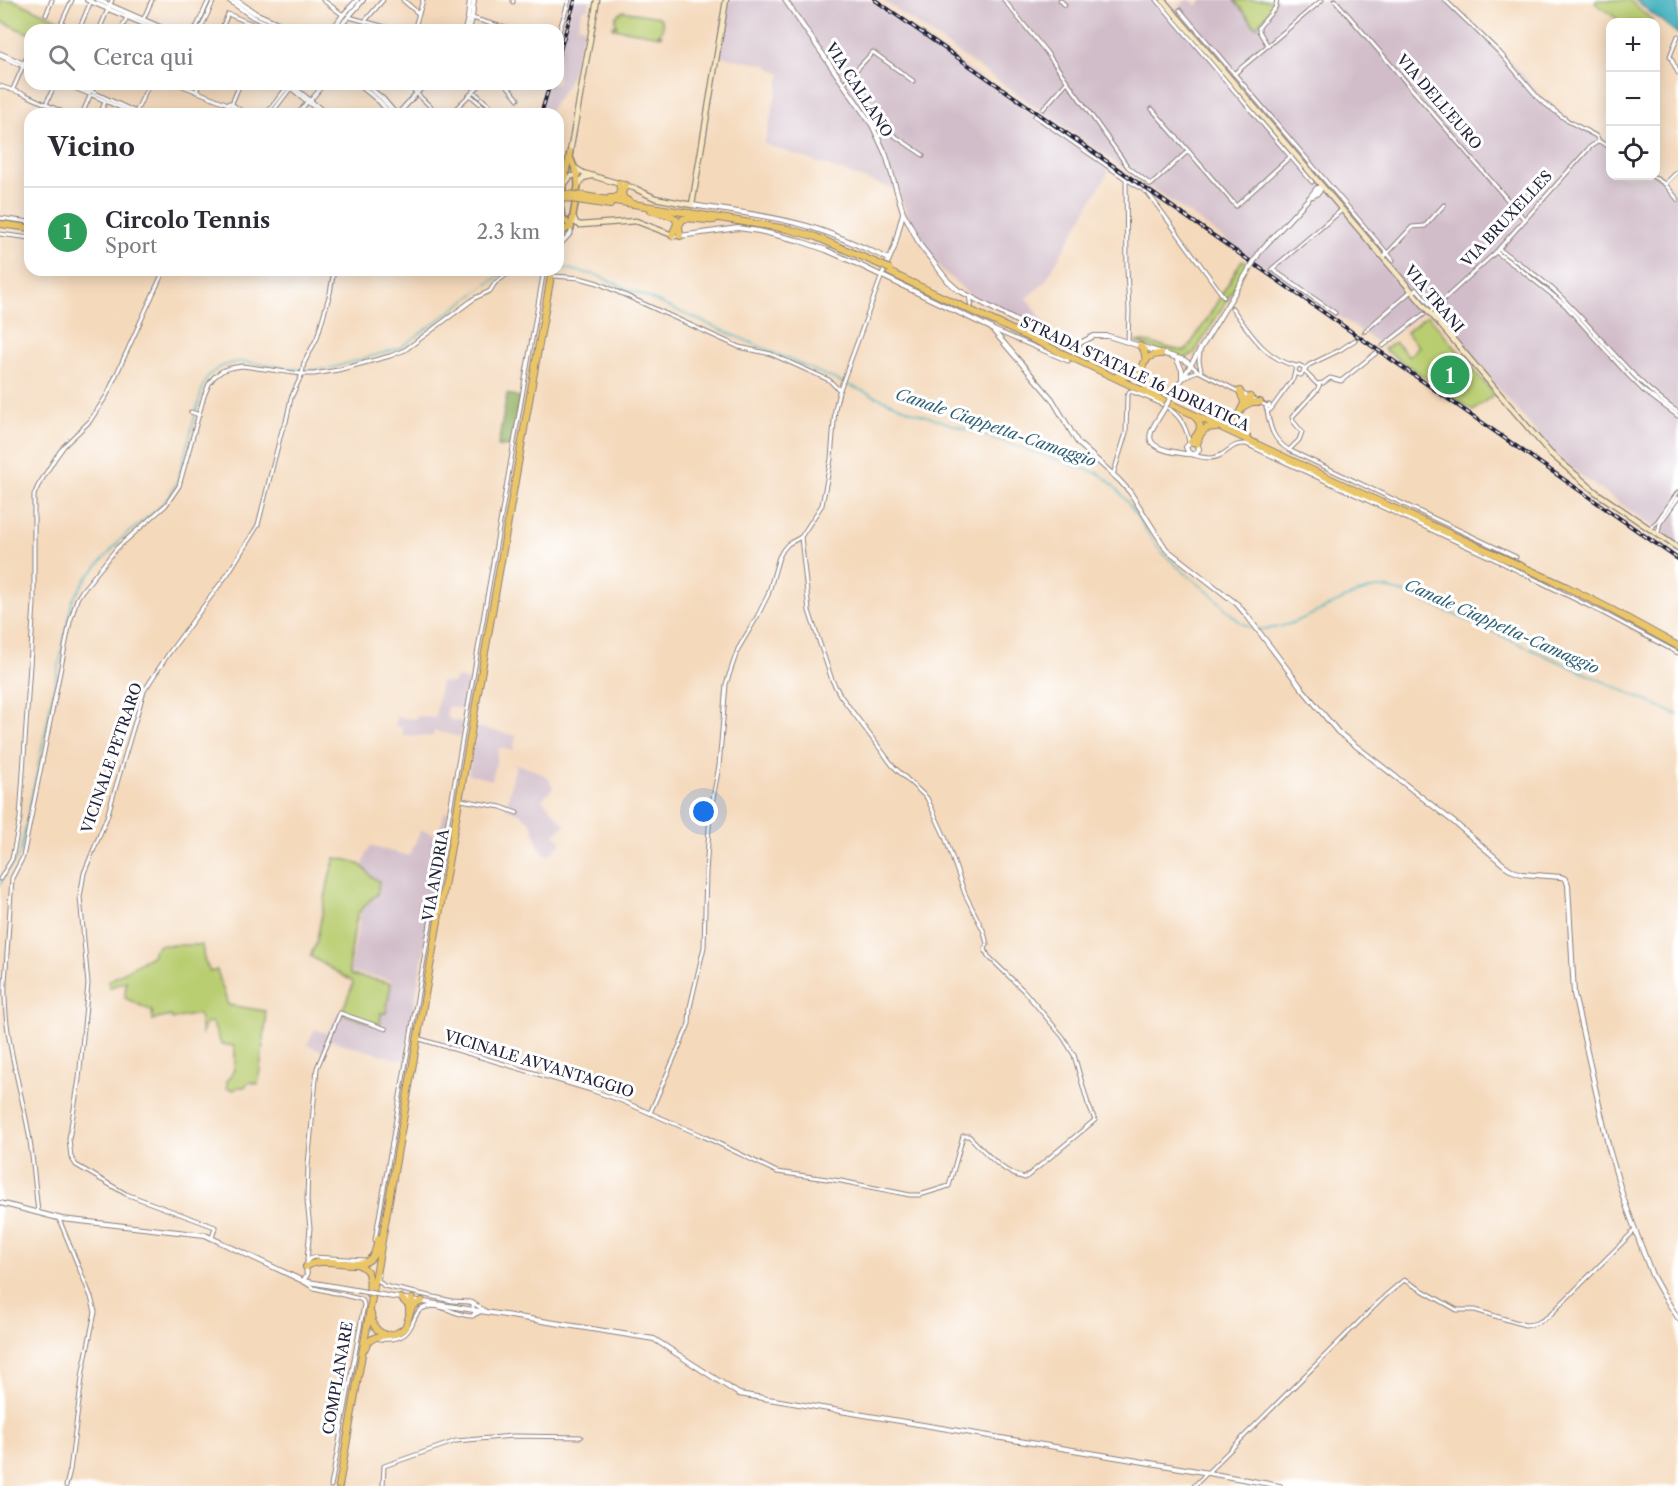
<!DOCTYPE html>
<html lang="it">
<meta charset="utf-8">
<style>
:root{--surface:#fff;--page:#f7f7f7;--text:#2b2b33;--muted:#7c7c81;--line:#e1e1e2;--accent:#1a73e8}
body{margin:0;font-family:"Libre Caslon Text",serif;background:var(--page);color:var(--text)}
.controls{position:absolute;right:18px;top:18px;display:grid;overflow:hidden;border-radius:12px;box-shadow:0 3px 15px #0003}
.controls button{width:54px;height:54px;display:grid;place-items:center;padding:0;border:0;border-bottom:2px solid var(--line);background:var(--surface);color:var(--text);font:30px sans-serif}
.you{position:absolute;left:704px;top:812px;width:21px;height:21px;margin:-15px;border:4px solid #fff;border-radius:50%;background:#1a73e8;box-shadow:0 0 0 9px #1a73e833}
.badge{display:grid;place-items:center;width:39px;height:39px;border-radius:50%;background:var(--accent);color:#fff;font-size:20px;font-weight:700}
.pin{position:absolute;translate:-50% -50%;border:3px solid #fff;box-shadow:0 2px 6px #0006}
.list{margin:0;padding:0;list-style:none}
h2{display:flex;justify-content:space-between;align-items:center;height:78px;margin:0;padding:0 24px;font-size:26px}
h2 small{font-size:20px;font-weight:400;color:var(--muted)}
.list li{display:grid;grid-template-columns:39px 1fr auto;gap:18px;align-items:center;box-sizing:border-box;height:90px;padding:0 24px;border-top:2px solid var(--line)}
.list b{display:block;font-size:22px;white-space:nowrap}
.list p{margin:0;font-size:20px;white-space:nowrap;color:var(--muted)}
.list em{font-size:20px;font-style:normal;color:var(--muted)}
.icon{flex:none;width:33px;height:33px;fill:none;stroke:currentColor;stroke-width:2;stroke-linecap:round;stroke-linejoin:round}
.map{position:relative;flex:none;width:1678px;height:1486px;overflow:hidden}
.search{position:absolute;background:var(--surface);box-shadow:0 3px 15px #0003;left:24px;top:24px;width:540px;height:66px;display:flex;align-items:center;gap:15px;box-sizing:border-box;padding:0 21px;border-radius:18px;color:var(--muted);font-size:22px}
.panel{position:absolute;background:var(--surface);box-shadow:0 3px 15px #0003;left:24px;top:108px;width:540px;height:168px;border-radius:18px}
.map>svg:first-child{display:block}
.industrial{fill:#d1bdc9}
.green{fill:#b9cd71;stroke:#6e7856;stroke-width:1.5}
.forest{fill:#92b063;stroke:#5a694f;stroke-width:1.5}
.water{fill:#42b1bd;stroke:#326a7c;stroke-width:1.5}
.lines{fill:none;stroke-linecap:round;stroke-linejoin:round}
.stream{stroke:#42b1bd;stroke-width:1.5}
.minor-tunnel{stroke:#cab4a1;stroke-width:3;stroke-dasharray:3 1.5;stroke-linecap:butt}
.minor-casing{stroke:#8b7e7b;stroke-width:5}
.tertiary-casing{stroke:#8b7e7b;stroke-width:6}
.secondary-casing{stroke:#8b7e7b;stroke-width:7}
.primary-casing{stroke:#8b7e7b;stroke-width:8}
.trunk-casing{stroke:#8b7e7b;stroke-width:8}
.minor{stroke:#fff;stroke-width:3}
.tertiary{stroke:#fff;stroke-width:4}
.secondary{stroke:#f7e8c3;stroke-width:4.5}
.primary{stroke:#ebc669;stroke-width:5}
.trunk{stroke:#ebc669;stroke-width:6}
.rail-casing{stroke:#22223b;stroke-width:4}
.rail{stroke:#fff;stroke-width:1.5;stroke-dasharray:4.5;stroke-linecap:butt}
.tertiary-bridge-casing{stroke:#8b7e7b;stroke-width:6;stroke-linecap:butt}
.trunk-bridge-casing{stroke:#8b7e7b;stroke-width:8;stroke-linecap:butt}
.tertiary-bridge{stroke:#fff;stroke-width:4}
.trunk-bridge{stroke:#ebc669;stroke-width:6}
.labels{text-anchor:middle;stroke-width:6;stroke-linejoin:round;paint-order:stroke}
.street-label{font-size:15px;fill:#22223b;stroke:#fff}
.water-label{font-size:16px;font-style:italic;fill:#306276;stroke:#fff}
</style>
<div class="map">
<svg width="1678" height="1486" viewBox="0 0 1678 1486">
<rect width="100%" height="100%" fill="#fff"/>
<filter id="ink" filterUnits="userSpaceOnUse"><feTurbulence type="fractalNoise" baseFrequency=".0167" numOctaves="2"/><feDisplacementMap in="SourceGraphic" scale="12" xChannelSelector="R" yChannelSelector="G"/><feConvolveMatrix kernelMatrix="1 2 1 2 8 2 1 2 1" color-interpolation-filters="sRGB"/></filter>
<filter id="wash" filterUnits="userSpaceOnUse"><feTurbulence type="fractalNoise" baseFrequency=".008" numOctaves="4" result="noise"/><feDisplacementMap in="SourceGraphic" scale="24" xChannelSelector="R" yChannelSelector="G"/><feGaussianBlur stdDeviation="1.35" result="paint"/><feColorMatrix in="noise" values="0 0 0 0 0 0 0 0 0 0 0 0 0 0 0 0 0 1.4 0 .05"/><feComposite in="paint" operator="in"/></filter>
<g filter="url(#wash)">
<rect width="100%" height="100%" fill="#f4d9bb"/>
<g class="industrial">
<polygon points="574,0 590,0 588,9 583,8 578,25 585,28 571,75 564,89 547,114 539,114 548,84 558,84 558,53"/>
<polygon points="729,0 870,0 1110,169 1045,282 1027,298 1047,326 1043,331 971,296 943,271 924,248 912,226 903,205 899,191 764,144 781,74 766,65 719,56"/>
<polygon points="882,0 1167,0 1176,9 1186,0 1191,0 1196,6 1203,0 1234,0 1256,27 1273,7 1275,0 1447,0 1502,51 1542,98 1560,113 1610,143 1610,176 1656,175 1666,182 1678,197 1678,544 1577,473 1553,452 1462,346 1431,307 1380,344 1268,269"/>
<polygon points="456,677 471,682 465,710 448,706 446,715 451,720 463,722 461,737 434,731 433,736 403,736 402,727 395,726 396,717 415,719 416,716 435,718 441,682 454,683"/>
<polygon points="477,727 516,736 513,751 499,748 492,780 468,774"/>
<polygon points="516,764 539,772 548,778 553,788 542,799 565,825 555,834 562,842 548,856 538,846 533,826 529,821 519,813 506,808"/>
<polygon points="445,812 449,812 404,1061 330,1040 324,1052 307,1045 315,1029 328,1034 339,1012 381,1026 382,1020 380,1019 381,1013 386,1014 392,980 350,972 361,911 378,895 380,880 370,877 363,866 367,852 370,847 373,847 409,856 421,830 438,835"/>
</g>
<g class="green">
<polygon points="0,0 13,0 83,30 30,30 30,34 0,21"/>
<polygon points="1234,0 1275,0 1273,7 1256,27"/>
<polygon points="1597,0 1629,0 1652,20 1650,22 1622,22 1595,3"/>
<path d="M623,11L659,17C665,23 664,28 659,34L662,35L661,36L613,28V26H617L615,21L616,16Z"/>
<path d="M1242,260L1249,264L1194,354L1183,359L1135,342C1152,340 1168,350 1186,351L1206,321Z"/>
<polygon points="1428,315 1494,394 1473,411 1384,349 1395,342 1409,356 1419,347 1406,332"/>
<path d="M335,858C344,859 358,862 364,868C371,875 369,877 379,881L377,895C374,896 361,909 359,912C355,918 350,960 349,970L351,975L391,983L386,1013H381L380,1026L346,1015L342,1012L353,984L352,981L310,956L316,944L330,874Z"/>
<path d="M159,945H202L204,959L210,972L217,970L228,1005L265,1011L266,1022L258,1084L250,1082L244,1087H238L234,1090L227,1088V1081C236,1073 236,1057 234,1046L221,1044L212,1022L206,1023L202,1033L199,1014L172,1019L171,1016L153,1020L152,1011L125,998L126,981L109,988V981L153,955V951Z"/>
</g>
<polygon class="forest" points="507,394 520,397 512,447 498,446"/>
<polygon class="water" points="1635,0 1678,0 1678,34"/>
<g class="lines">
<g class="stream">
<path d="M558,267L596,275L834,379L911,411L1100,474C1127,494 1137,519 1156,545C1173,567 1198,581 1217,600C1227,609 1239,625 1253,628C1291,636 1338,594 1377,588C1387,587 1399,592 1408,594L1678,715"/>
<polyline points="0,885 6,872 20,854 72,601 86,579 123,537 154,512 169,497 178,480 203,386 208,376 218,368 235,362 244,362 305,370 328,369 400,348 507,270"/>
</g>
</g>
</g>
<g filter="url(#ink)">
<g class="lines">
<g class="minor-tunnel">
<polyline points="1224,297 1232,308"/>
<polyline points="1355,340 1365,331"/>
</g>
<defs>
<g id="minor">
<polyline points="323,0 343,15"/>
<polyline points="403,0 419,14"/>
<polyline points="513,0 513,2"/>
<polyline points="1004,0 1047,53 1128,167 1151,185 1188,151"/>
<polyline points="1060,0 1065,5"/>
<polyline points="1157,0 1312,182"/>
<polyline points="1335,0 1525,220"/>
<polyline points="1445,0 1500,53 1540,100 1568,121 1596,136 1599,141 1610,148"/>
<polyline points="1180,10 1393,260"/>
<polyline points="46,15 52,0"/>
<polyline points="349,17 396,30"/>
<polyline points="472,18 512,30"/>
<polyline points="143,20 152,0"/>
<polyline points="365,21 383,0"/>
<polyline points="61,24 72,0"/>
<polyline points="80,27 91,1"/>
<polyline points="99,30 112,0"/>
<polyline points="121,30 127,17"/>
<polyline points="193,30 197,26 209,0"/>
<polyline points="200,30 214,0"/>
<polyline points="221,30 228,14 266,30"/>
<polyline points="414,30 423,0"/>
<polyline points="558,35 569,0"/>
<polyline points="1678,36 1670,56 1678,73"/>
<polyline points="1268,46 1259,31 1259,27 1275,8 1277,0"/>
<polyline points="0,53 23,63"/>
<polyline points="0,56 22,66"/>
<polyline points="24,63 30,49"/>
<polygon points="24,63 25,65 23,66 22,64"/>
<polyline points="24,67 30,69"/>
<polyline points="1234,74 1322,0"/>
<polyline points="65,84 89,94"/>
<polyline points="72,84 90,92"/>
<polyline points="178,84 228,104"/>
<polyline points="407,84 438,114"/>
<polyline points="506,84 518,99"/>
<polyline points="843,84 873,52 913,81"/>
<polyline points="0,86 24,94 67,114"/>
<polyline points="294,87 327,114"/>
<polyline points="540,87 540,84"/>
<polyline points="13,89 23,66"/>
<polyline points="292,89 322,114"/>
<polyline points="91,91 95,84"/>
<polyline points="473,91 499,114"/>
<polyline points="93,92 136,112"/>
<polyline points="196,92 199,84"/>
<polyline points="92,95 134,114"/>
<polyline points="470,95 492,114"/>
<polyline points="310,101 324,84"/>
<polygon points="229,103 232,103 232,107 228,107"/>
<polyline points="232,103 240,84"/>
<polyline points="46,104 55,84"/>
<polyline points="233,105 246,114"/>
<polyline points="1043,109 1067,82"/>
<polyline points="1152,109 1236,206 1291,156"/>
<polyline points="136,112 149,84"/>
<polyline points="82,114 90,96"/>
<polyline points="100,114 105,102"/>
<polyline points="228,114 229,108"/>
<polyline points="266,114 288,86"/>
<polyline points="271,114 290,89"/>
<polyline points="298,114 307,102"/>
<polyline points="450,114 481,84"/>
<polyline points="1036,115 1035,116 1126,179 1127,268 1129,311 1128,342"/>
<polyline points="872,125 881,126 889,132 882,133 878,138"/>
<polyline points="889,132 923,155"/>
<polyline points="1652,176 1665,184 1678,200"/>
<polyline points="1126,179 1148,193 1224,297"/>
<polyline points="1665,184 1678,171"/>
<polyline points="0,218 30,222"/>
<polyline points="0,234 30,238"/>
<path d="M1499,249C1522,266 1548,282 1567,303C1604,340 1634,383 1678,412"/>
<polyline points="1496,252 1525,273 1565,305 1629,376 1644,391 1678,416"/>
<polyline points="558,254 560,245 571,233 571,228"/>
<polyline points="1383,258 1412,227 1425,226 1444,205"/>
<polyline points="535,270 544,272"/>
<polyline points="554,276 580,278 598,283 739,347 771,354 829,380 837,388 840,389"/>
<polyline points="1412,293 1417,289 1434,309"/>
<path d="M1232,308C1250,333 1265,359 1296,366"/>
<polyline points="1430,312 1496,252 1590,147 1599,141"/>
<polyline points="1335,313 1272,269 1342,210"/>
<polyline points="992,329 1068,361"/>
<polyline points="1365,331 1411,291"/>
<polyline points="1383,346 1424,314"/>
<polyline points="1200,351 1199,361 1201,370"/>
<polyline points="1191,365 1198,371 1267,406"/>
<polyline points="1304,370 1303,367 1299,365 1296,367 1295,371 1297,374 1301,375 1309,365 1340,350 1355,340"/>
<polyline points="1304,371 1317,384 1323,383 1330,378 1341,381 1376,353"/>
<polyline points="1183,379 1190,374 1198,371"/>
<polygon points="1269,405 1271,409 1268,411 1266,408"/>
<polyline points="1271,409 1293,379 1295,372"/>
<path d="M1267,410C1270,428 1273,440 1289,450L1516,557"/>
<polyline points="191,412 199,415"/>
<polyline points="1289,450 1299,440 1302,432 1293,421 1292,417 1317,390 1320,384"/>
<path d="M1193,455C1201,457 1211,460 1219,456C1230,451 1232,443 1246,444L1494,559L1605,614L1678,653"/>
<path d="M1113,475L1126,433L1127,396L1130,391C1157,401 1185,409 1189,443"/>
<polyline points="1650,528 1657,522 1678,492"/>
<polyline points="1658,533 1660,523 1678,498"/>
<polyline points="461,800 501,807 517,813"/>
<polyline points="0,879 12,859 20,818 34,604 34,495 38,486 56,457 64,446 90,421 107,395 164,270"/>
<path d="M420,1039L591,1090L622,1101L701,1135L777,1172L841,1181L910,1195H920L949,1186L963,1136H969C984,1151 1003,1174 1025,1178L1095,1120L1088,1104L1074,1055L1063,1037L1024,991L988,956L985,949L987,944L984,932L965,894L945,837L927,798L893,766L840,695L832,680L809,611L801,537"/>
<polyline points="650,1113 689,1024 690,1007 704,947 706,872 710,814 719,766 726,684 738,649 757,617 768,595 779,557 783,550 788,544 801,537 822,505 831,459 835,409 839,392 882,275"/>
<path d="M38,1212C35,1185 33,1156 28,1129C19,1081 3,1032 5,983L12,878L23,857L70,622L77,599L82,591L117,548L166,505L179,486L204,396L209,384L214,377L222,371L230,368L242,366L302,374H314L338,370L390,356L405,350L475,298L490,291L495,283L513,270"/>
<polyline points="59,1219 91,1297 95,1312 83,1371 70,1470 66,1486"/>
<polyline points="212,1238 215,1227 126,1194 76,1165 71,1157 69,1139 79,1079 88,984 80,897 84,873 107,817 144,691 169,653 229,572 258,525 272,469 282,430 286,422 291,398 302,374 304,363 317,338 330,293 334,270"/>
<polyline points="375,1240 544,270"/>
<polyline points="307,1260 310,1228 307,1201 308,1165 317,1068 340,1013 386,1029"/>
<polyline points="306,1265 308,1260 313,1257 364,1260"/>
<polyline points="379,1275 378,1280 384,1286 452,1301 469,1302"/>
<polyline points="304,1282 314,1288 360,1299 363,1301 364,1305 331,1486"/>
<polyline points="473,1303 484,1310 474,1315"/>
<path d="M380,1339C422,1342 406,1311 427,1307C443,1303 457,1317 473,1316L475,1312L473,1309V1303L469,1302"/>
<polyline points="383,1486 384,1466 456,1441 513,1436 581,1437"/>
<path d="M1194,1486L1385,1296L1404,1280L1457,1310H1475L1525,1325C1535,1325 1540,1322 1549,1316L1635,1230"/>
</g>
<g id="tertiary">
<polyline points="87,0 158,30"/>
<polyline points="98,0 167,30"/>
<polyline points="229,0 253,17 282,30"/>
<polyline points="236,0 255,13 294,30"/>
<polyline points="785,0 872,125 886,155 903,212 910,225 920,245 948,281 958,290 1041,334 1064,344 1076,345 1094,336 1108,336 1184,360 1191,365"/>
<polyline points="332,30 343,15 357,0"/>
<polyline points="337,30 363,0"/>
<polyline points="465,30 468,18 470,0"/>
<polyline points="469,30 472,18 474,0"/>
<polyline points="288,84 288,87 291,89 294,87 294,84"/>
<polyline points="358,84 380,102 390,114"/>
<polyline points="365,84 383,99 394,112"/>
<polyline points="398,114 425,84"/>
<polyline points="1313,196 1319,192 1322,186"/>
<path d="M692,205C730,211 769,215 807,226C835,234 862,247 889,259"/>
<polyline points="680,236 738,228 759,231 797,240 826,250 853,262 991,328 1052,399 1078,443 1119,480 1130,492 1166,549 1237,604 1248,617 1300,686 1338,732 1455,823 1504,865 1513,871 1522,874 1561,877 1566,879 1568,885 1574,994 1609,1149 1624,1200 1652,1275 1662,1293 1678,1318"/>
<polyline points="1261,250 1310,197 1317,188 1322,186"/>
<polyline points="882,275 894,248 903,213"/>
<polyline points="970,298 971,305"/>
<polyline points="1177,360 1182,370 1182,378"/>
<polyline points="1173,394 1248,271"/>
<path d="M1164,409C1150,432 1138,445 1174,452C1181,453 1190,456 1197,453L1199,449C1198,444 1195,441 1190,443L1186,447L1188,452L1191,454"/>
<polyline points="0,1203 62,1219 205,1235 303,1281 355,1290"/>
<polyline points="303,1281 307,1275 306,1267"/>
<polyline points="387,1296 654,1339 739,1394 1186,1469 1280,1486"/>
</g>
<g id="secondary">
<polyline points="1163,0 1550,453 1597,493 1678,548"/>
<polyline points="570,152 597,0"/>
<polyline points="575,168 583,173 634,188 655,198 692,205 726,0"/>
<polyline points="564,185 570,177 578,174"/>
<polyline points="578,186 583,178 591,176"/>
<polyline points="574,218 576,223 580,225 636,221 675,236"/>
</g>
<g id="primary">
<polyline points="570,157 577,174 578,186 571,228"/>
<polyline points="561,198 570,152"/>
<path d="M561,210C561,221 568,220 571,228"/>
</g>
<g id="trunk">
<polyline points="626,185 622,192 623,198 630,202"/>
<polyline points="584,196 787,229 816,237 879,264"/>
<path d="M610,198C620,199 621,192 619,183"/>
<polyline points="584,201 610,205"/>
<path d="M651,210C659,214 669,213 676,219L677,224L672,235"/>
<polyline points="558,215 561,201"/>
<polyline points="0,224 30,228"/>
<path d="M680,236L679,225L683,219C693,217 704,221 714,220"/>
<polyline points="558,239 561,233 566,229"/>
<polyline points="889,272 1378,501 1565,586 1612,610 1678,646"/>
<polyline points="1140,346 1144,350 1146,361"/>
<path d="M1118,375C1128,377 1134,378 1142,370"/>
<path d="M1149,389C1136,376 1141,354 1161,354"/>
<polyline points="1240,391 1244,402"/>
<polyline points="1244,406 1252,402 1260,402"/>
<polyline points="1237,418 1240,428 1247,436"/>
<path d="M1218,422C1243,428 1236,407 1250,397"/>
<path d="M1191,442C1198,434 1205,426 1195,417"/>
<polyline points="1197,444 1200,435 1206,428 1216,427"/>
<path d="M356,1264C372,1269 370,1280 369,1294"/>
<path d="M306,1267C324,1253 359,1274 372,1257C376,1252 377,1244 378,1238"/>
<polyline points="401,1298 409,1306 409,1312"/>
<polyline points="413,1306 422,1301"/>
<path d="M371,1314C372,1324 375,1330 384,1334"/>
<path d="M365,1348C372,1329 394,1341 405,1327C408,1322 408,1318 410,1313C412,1307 414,1306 412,1299"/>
<polyline points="339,1486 552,270"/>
</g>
</defs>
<use href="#minor" class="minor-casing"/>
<use href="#tertiary" class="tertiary-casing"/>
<use href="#secondary" class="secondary-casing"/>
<use href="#primary" class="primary-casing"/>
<use href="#trunk" class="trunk-casing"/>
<use href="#minor" class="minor"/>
<use href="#tertiary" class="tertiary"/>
<use href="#secondary" class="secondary"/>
<use href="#primary" class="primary"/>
<use href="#trunk" class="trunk"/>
<defs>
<g id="rail">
<polyline points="875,0 1678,559"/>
<polyline points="558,57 575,0"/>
<polyline points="541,114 550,84"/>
</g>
</defs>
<use href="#rail" class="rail-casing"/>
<use href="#rail" class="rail"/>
<defs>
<g id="tertiary-bridge">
<polyline points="1248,271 1261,250"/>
<polyline points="1164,409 1173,394"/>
<polyline points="355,1290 387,1296"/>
</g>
<g id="trunk-bridge">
<polyline points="558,193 584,196"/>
<polyline points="558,197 584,201"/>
<polyline points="879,264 890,269"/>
</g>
</defs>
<use href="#tertiary-bridge" class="tertiary-bridge-casing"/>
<use href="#trunk-bridge" class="trunk-bridge-casing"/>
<use href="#tertiary-bridge" class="tertiary-bridge"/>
<use href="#trunk-bridge" class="trunk-bridge"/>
</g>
</g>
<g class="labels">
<g class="street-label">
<text transform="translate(859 90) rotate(57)" y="5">VIA CALLANO</text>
<text transform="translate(1439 102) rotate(49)" y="5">VIA DELL'EURO</text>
<text transform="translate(1507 219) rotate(-47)" y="5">VIA BRUXELLES</text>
<text transform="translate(1434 299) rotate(50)" y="5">VIA TRANI</text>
<text transform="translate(1135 374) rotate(25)" y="5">STRADA STATALE 16 ADRIATICA</text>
<text transform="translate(112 758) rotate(-71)" y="5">VICINALE PETRARO</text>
<text transform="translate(436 875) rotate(-80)" y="5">VIA ANDRIA</text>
<text transform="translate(539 1064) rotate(17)" y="5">VICINALE AVVANTAGGIO</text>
<text transform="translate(338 1378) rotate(-80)" y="5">COMPLANARE</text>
</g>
<g class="water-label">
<text transform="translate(996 427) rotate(19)" y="6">Canale Ciappetta-Camaggio</text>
<text transform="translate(1502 626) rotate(24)" y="6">Canale Ciappetta-Camaggio</text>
</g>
</g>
</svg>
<div class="controls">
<button>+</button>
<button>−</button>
<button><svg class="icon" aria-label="locate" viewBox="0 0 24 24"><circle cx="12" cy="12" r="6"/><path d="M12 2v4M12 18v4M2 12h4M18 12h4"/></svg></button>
</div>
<div class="you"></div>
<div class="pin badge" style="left:1450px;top:375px;background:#2e9e5b">1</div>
<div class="search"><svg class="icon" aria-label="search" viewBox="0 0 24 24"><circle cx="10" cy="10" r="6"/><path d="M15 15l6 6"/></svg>Cerca qui</div>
<section class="panel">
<h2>Vicino<small></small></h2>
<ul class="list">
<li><span class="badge" style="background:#2e9e5b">1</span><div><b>Circolo Tennis</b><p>Sport</p></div><em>2.3 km</em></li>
</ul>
</section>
</div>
